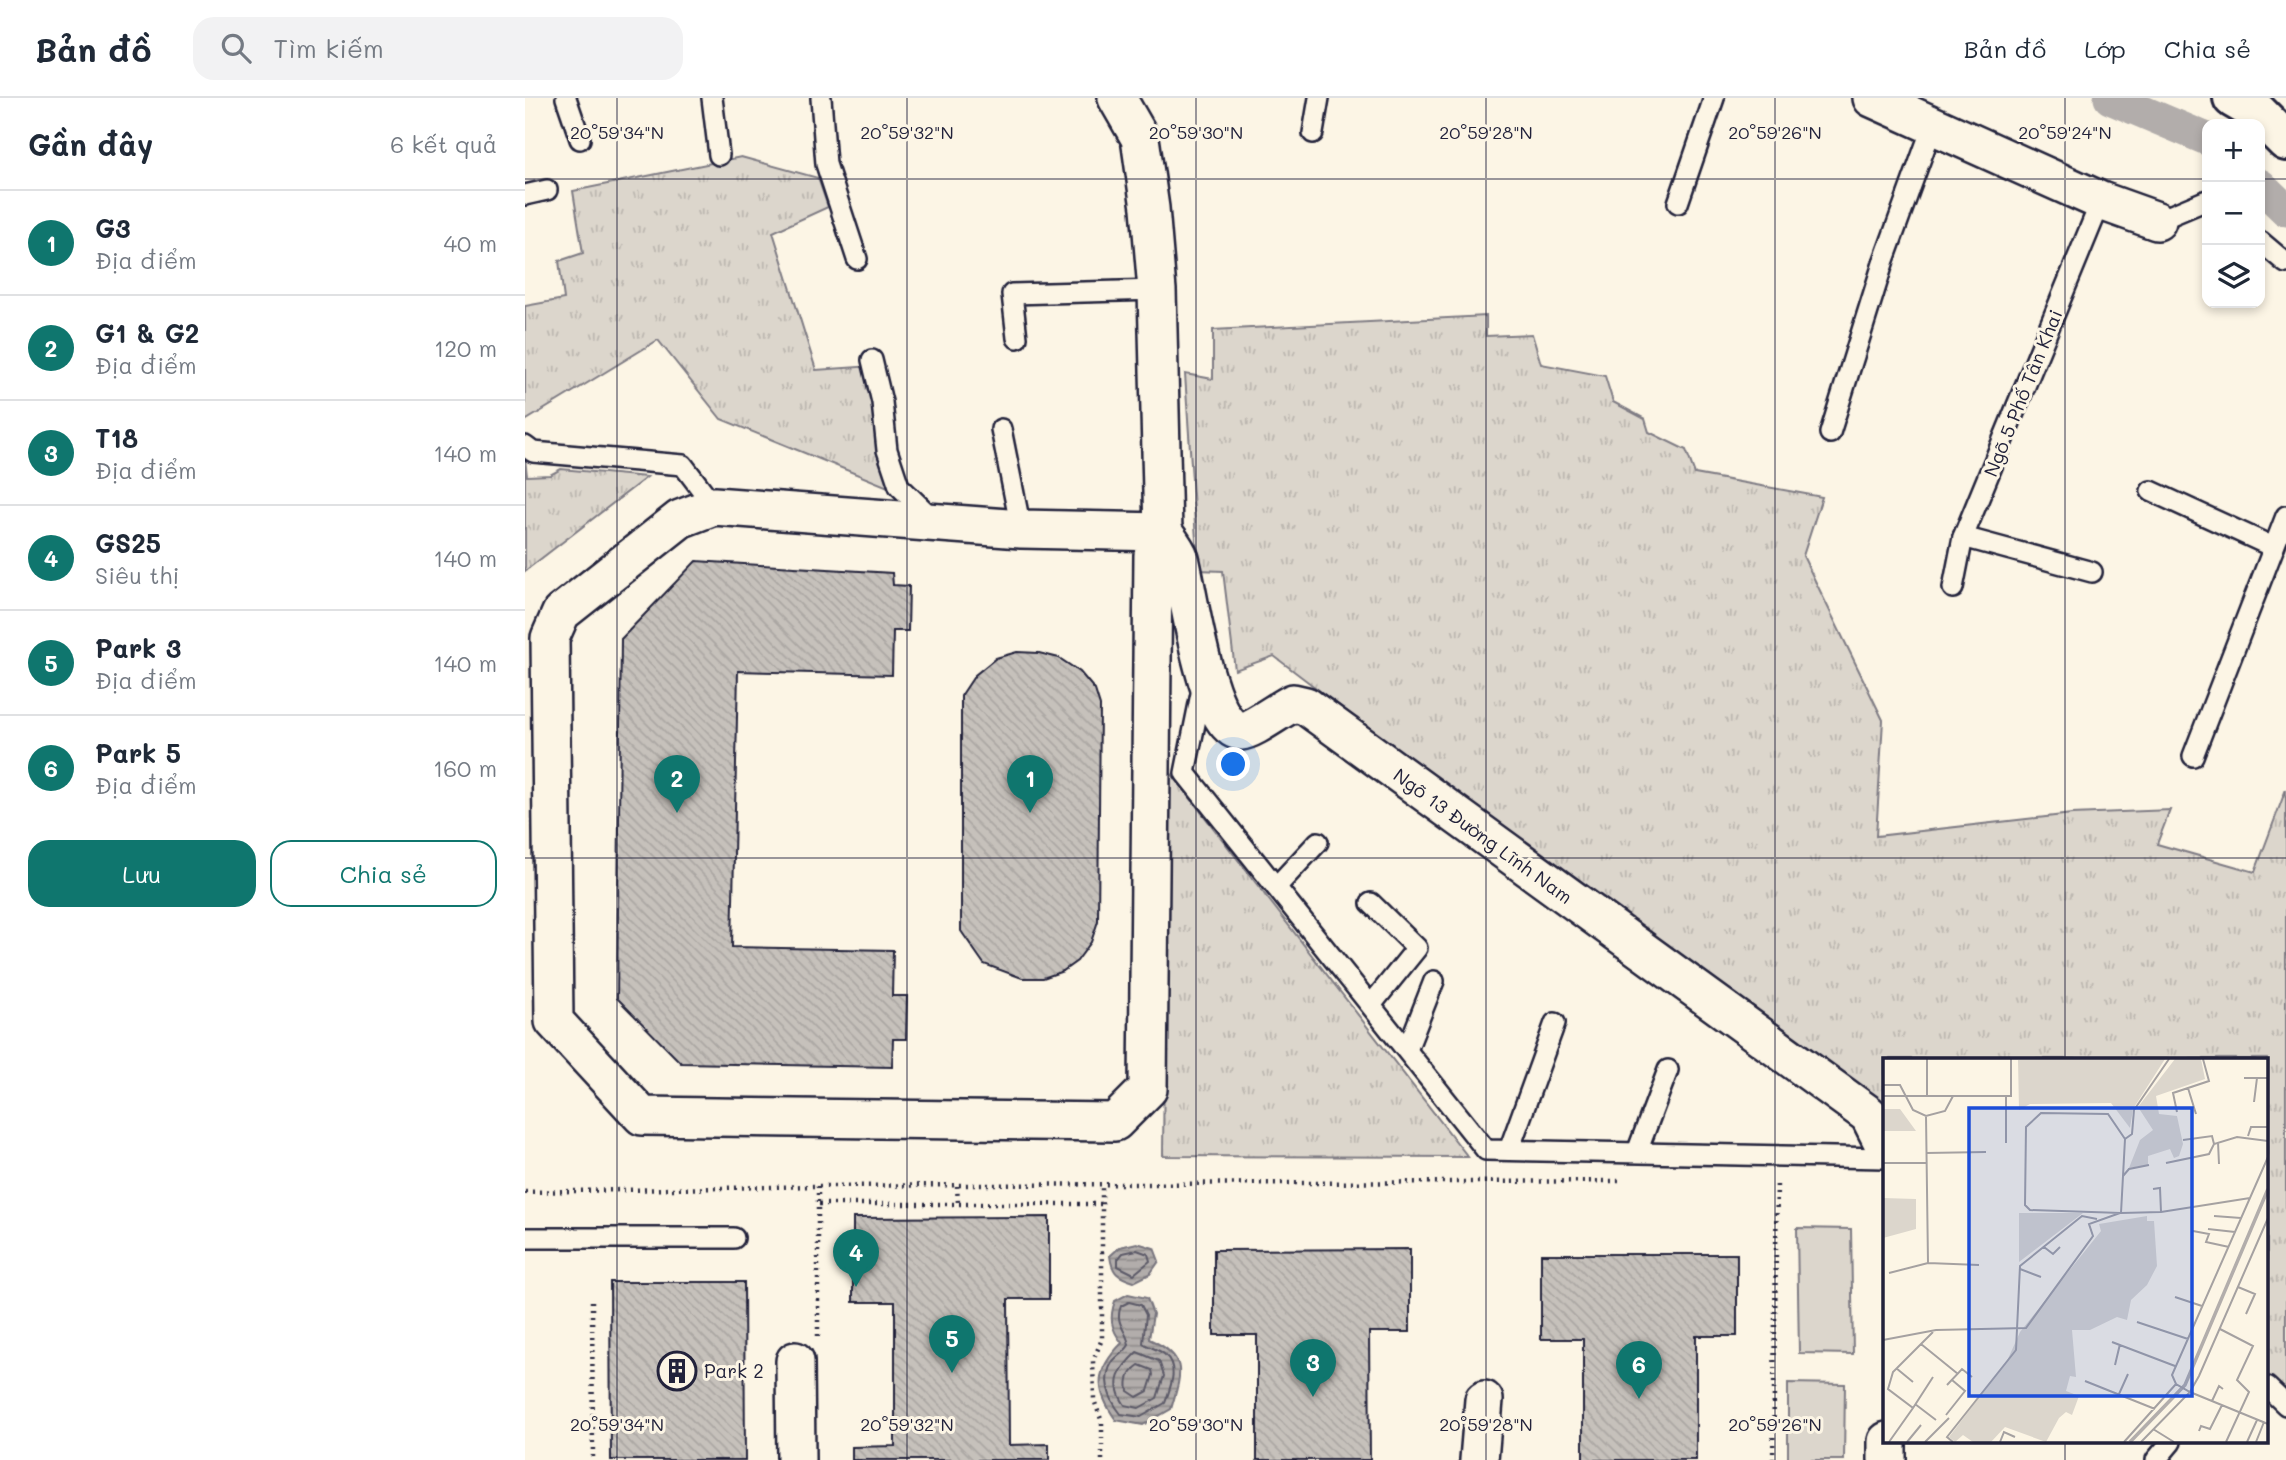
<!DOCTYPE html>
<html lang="vi">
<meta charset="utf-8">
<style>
:root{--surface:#fff;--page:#f2f2f3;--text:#1f2937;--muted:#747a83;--line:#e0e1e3;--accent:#0f766e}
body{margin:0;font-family:Mali,sans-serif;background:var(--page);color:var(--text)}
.controls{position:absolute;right:21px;top:21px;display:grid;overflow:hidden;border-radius:14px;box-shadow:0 4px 10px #0003}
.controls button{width:63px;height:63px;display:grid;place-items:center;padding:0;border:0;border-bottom:2px solid var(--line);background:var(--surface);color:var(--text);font:35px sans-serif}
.you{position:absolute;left:709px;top:667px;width:24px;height:24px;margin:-18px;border:5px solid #fff;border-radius:50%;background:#1a73e8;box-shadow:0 0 0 10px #1a73e833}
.badge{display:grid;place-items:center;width:46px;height:46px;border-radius:50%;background:var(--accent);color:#fff;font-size:23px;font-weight:700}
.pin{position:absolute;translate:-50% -58px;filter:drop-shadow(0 2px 4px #0008)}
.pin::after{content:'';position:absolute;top:37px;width:24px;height:21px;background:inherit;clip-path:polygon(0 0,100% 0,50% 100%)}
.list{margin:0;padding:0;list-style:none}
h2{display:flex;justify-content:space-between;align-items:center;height:91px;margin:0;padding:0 28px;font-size:30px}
h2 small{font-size:23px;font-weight:400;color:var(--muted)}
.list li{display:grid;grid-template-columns:46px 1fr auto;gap:21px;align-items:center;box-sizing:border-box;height:105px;padding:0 28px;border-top:2px solid var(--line)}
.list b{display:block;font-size:26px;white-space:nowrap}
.list p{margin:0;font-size:23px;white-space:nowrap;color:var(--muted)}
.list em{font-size:23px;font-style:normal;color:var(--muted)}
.actions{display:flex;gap:14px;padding:21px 28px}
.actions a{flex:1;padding:16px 0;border:2px solid var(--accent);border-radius:21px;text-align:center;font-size:24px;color:var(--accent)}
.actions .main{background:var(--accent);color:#fff}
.icon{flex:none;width:38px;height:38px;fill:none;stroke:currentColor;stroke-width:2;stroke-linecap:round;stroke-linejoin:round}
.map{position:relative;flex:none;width:1761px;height:1362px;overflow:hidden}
header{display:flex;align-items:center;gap:42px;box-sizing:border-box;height:98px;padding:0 35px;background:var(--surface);border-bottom:2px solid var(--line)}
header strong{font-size:33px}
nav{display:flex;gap:38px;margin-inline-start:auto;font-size:24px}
.search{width:490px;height:63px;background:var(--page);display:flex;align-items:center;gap:18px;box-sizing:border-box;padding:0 24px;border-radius:21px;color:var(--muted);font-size:26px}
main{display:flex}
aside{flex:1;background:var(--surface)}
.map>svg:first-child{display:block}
.grass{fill:url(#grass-tufts);stroke:#7f7c84;stroke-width:2}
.garden{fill:#dcd6cc;stroke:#7f7c84;stroke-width:2}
.water{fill:url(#water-rules);stroke:#78757e;stroke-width:2}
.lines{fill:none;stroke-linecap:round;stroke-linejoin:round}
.shore{stroke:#5c5a68;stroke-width:2}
.canal{stroke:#b2adab;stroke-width:33}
.building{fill:url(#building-back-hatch);stroke:#22223b;stroke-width:2}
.service-casing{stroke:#22223b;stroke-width:24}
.minor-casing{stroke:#22223b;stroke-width:42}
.tertiary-casing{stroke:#22223b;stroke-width:44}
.path{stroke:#22223b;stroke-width:4.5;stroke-dasharray:2 5;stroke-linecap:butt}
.service{stroke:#fcf5e5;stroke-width:19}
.minor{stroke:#fcf5e5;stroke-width:37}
.tertiary{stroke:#fcf5e5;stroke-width:38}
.ticks{fill:none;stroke:#22223b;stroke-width:2;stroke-opacity:0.45}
.labels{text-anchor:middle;stroke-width:6;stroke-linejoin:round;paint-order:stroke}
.street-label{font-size:19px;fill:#22223b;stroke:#fcf5e5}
.poi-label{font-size:19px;fill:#22223b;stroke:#fcf5e5;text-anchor:start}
.inset-river{fill:none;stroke:#b2adab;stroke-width:3.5}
.inset-road{fill:none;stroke:#a5a1a1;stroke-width:2}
.view{fill:#1d4ed8;fill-opacity:0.15;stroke:#1d4ed8;stroke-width:3.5}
.inset-edge{fill:none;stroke:#22223b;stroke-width:3.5}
.ticks-label{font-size:18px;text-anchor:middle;fill:#22223b;stroke:#fcf5e5;stroke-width:6;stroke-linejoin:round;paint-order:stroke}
</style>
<header>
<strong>Bản đồ</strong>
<div class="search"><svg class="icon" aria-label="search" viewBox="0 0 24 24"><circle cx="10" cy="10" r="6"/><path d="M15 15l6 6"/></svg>Tìm kiếm</div>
<nav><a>Bản đồ</a><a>Lớp</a><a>Chia sẻ</a></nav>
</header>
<main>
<aside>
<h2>Gần đây<small>6 kết quả</small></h2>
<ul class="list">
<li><span class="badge">1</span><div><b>G3</b><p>Địa điểm</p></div><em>40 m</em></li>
<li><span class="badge">2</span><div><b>G1 &amp; G2</b><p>Địa điểm</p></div><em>120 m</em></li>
<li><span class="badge">3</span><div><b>T18</b><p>Địa điểm</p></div><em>140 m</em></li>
<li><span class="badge">4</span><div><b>GS25</b><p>Siêu thị</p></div><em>140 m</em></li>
<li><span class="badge">5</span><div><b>Park 3</b><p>Địa điểm</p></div><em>140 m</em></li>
<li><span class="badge">6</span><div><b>Park 5</b><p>Địa điểm</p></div><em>160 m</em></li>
</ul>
<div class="actions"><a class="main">Lưu</a><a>Chia sẻ</a></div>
</aside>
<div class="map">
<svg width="1761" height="1362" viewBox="0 0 1761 1362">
<defs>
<pattern id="grass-tufts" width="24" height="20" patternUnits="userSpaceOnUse" patternTransform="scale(1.75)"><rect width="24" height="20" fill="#dcd6cc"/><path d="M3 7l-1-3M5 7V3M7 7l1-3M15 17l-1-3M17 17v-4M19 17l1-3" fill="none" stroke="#bcb7b0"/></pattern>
<pattern id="water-rules" width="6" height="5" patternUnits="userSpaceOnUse" patternTransform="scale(1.75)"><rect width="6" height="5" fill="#b2adab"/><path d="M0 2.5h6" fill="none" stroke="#908c8c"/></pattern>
<pattern id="building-back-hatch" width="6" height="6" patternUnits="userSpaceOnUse" patternTransform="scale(1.75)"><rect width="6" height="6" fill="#c6c1bb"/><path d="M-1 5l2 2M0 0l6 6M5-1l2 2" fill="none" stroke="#aaa6a2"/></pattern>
</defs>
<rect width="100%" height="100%" fill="#fcf5e5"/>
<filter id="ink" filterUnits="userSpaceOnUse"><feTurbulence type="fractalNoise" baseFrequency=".0143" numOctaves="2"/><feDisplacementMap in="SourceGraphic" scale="14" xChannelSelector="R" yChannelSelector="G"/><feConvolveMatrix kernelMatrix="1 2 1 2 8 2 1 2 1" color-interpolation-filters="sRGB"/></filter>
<g filter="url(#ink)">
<g class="grass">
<polygon points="216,59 293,80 303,109 248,134 291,272 348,268 363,389 196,321 133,242 0,323 0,208 39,201 34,163 58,155 48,93"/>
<polygon points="961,218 961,238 1007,236 1016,266 1080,278 1088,304 1120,321 1124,334 1161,352 1170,376 1297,399 1278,458 1358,622 1351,738 1547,716 1645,712 1632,746 1730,774 1761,691 1761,1299 1742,1284 1742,961 1360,961 1360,1036 1349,1014 749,558 710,572 698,473 673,472 660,276 688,281 688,232"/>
<polygon points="0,360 2,378 25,377 36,371 122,379 0,473"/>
<polygon points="642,670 943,1059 638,1058"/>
</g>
<g class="garden">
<polygon points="1272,1130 1326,1131 1328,1256 1274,1255"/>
<polygon points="1263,1285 1320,1286 1319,1362 1263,1362"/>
</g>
<g class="water">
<path d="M612,1145L629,1150L634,1163L625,1176L609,1184C593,1179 587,1175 585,1158L595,1149Z"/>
<path d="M603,1196L622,1200L628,1216L624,1241C663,1259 657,1274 646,1311L618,1327L591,1322C569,1291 570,1272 597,1245C586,1231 584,1220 590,1203Z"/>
</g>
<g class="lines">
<g class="shore">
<polygon points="612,1152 623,1156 625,1163 609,1176 593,1168 593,1161 598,1155"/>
<path d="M604,1204L616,1207L621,1217L618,1245C625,1250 633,1251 639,1256C655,1269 645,1290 640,1305L616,1319L596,1316C584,1301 576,1281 588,1263C593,1257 600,1254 604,1247C602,1232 589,1226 596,1208Z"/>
<path d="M612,1254L634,1263L639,1278L632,1300L614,1310L600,1307C584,1285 595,1270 612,1254Z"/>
<path d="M614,1267L627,1272L628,1277L623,1293L612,1299L603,1293C601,1281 604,1274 614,1267Z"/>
</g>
<g class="canal">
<polyline points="1585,0 1682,41"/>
<polyline points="1735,87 1761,112"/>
</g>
</g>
<g class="building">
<polygon points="171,463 367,475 368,487 384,488 383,533 368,533 367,577 213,573 207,849 368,852 367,898 382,898 381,941 368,941 367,969 156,965 92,900 96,541"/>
<polygon points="492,554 514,555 534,560 555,574 570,592 575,608 573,823 566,844 552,863 538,873 518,880 497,880 459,866 436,833 436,598 450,577 471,560"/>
<polygon points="524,1119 524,1201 483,1201 484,1347 524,1346 524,1362 327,1362 327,1349 370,1348 370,1204 328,1204 328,1120"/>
<polygon points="885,1151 885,1234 844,1234 845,1362 732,1362 732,1237 689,1237 689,1152"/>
<polygon points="1016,1156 1212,1156 1212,1238 1171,1238 1171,1362 1058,1362 1058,1241 1016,1241"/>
<polygon points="85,1184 219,1184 220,1362 86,1362"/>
</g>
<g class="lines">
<defs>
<g id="service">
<polyline points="41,0 55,41"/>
<polyline points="187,0 194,57"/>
<polyline points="296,0 301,66 332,161"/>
<polyline points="788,35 794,0"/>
<polyline points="0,97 22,92"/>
<polyline points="1153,105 1189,0"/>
<polyline points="1632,123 1682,102"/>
<polyline points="1735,143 1761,165"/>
<polyline points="492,240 487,196 632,192"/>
<polyline points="347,262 357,304 362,352 374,388 408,421"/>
<polyline points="476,331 496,431"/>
<polyline points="1305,335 1359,162 1408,27"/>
<polyline points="0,348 8,354 158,367 189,408"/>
<polyline points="1626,393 1748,449"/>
<polyline points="1438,439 1567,474"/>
<polyline points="1428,490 1438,439 1576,103"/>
<polyline points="678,586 660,675 961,1052 1360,1060"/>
<polyline points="1668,658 1761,418"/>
<polyline points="751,789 793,744"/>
<polyline points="846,907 892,850 846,805"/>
<polyline points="882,952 909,883"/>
<polyline points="984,1052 1030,925"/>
<polyline points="1112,1054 1143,972"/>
<polyline points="0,1140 209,1140"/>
<polyline points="1742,1289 1761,1307"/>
<polyline points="1631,1362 1646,1344"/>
</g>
<g id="minor">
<polyline points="592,0 615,40 625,110 632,192 638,434 628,457 623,991 590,1024 117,1018 29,923 25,540 36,515 155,421 189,408 496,431 638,434"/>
<polyline points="1347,0 1576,103 1632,123"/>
<path d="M638,434C644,442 652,452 655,461C663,489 681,633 716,633C728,632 755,611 768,605L781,608L1344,1017L1360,1049"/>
<polyline points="270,1263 271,1362"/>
<polyline points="954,1362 959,1302"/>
<polyline points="1362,1362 1362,1343"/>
</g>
<polyline id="tertiary" points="1708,0 1732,14 1761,43"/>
</defs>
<use href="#service" class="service-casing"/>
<use href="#minor" class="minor-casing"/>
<use href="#tertiary" class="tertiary-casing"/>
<g class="path">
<polyline points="293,1088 293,1106"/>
<polyline points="432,1088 433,1106"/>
<polyline points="0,1094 293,1088 1098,1083"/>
<polyline points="67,1203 68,1362"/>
<polyline points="293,1238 293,1106 577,1106"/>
<polyline points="577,1362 577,1324 569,1302 568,1263 577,1241 577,1088"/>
<polyline points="1248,1362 1252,1083"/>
</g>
<use href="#service" class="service"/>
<use href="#minor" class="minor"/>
<use href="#tertiary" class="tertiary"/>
</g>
</g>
<path class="ticks" d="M92,0V1362M382,0V1362M671,0V1362M961,0V1362M1250,0V1362M1540,0V961M0,81H1682M1735,81H1761M0,760H1761M1540,1343V1362"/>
<defs>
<symbol id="building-ring" viewBox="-11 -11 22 22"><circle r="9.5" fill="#fcf5e5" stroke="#22223b" stroke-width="1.5"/><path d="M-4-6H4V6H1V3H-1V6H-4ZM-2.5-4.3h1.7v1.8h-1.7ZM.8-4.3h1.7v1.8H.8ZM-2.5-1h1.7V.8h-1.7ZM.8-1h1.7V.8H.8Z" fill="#22223b"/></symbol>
</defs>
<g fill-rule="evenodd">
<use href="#building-ring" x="130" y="1251" width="44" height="44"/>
</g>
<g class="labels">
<g class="street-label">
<text transform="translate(1498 295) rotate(-68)" y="7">Ngõ 5 Phố Tân Khai</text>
<text transform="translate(958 738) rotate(36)" y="7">Ngõ 13 Đường Lĩnh Nam</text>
</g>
<g class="poi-label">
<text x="179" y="1280">Park 2</text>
</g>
</g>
<g transform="translate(1358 960)">
<rect width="385" height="385" fill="#fcf5e5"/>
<path d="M282,1L250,51L247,70L228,45L147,46L136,52L135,2ZM292,1H318L322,21L273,38L276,56L294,58L300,86L296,98L291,100L287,91L265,98V107L246,110L257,82L270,72L255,49ZM136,155H200L136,204ZM264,158V163H271L274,208L264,227L248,242L244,262L234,259L207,272H189L193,319L187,318L183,333L196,338L189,357L183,354L176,360L163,384L122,369L108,384H90L80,377L72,384L66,379L124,303L137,274L218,173L216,166Z" fill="#dcd6cc"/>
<path d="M0,51H17L33,73H0ZM0,140L33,141V171L0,180Z" fill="#dcd6cc"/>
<path class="inset-river" d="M247,384L302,327L385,131"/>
<path class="inset-road" d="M44,1V38M361,20H385M0,27H17L30,52L43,58L62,53L70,38M305,30L313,56M0,38H128V1M123,38V85M371,44L374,20M294,54L290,35L326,23L320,1M43,58L45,205M365,78L368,69H385M242,81L249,76L251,52L286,1M300,82L329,78L331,86M335,84L336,106M43,95L103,94M385,99L289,317L293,326L307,334L385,366M0,105H43M283,105L326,96L331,86L354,79L385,83M240,118L246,111L266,107M270,131L277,130L278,154M238,155L242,81L225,56L158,55L143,69L142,147L147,152L238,155L278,154L367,140M331,158L358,160M325,171L352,174M310,173L326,176L323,184L346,189M161,189L170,196L177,189M137,211L158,219M6,215L45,205L96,207M355,229L372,236L363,256M292,239L319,248M254,264L305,281M337,271L370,288L354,322L366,334L343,384M0,282L53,272L143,270L210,178L206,166L237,155M229,284L292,308M38,286L75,316M232,307L237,286M13,310L30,324M202,323L272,351M64,327L79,311L89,319M236,336L245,316M329,343L336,328L340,331M32,346L53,362M30,350L50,319M63,357L82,333L69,322M270,371L291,384M316,373L318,368L327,371L339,347M6,384L30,350L5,331L10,314L50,274M24,384L38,367M42,384L66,360M70,384L64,379L133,292L137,208L199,158L214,161M117,384L121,374L132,379M241,384L293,326M258,384L307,334L316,318L385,160M364,384L374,362M373,384L381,364"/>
<path class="view" d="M86,50H309V338H86Z"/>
<rect width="385" height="385" class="inset-edge"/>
</g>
<g class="ticks-label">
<text x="92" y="41">20°59'34"N</text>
<text x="382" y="41">20°59'32"N</text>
<text x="671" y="41">20°59'30"N</text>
<text x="961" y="41">20°59'28"N</text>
<text x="1250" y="41">20°59'26"N</text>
<text x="1540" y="41">20°59'24"N</text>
<text x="92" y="1333">20°59'34"N</text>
<text x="382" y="1333">20°59'32"N</text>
<text x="671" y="1333">20°59'30"N</text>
<text x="961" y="1333">20°59'28"N</text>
<text x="1250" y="1333">20°59'26"N</text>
</g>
</svg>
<div class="controls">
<button>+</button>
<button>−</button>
<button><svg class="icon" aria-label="layers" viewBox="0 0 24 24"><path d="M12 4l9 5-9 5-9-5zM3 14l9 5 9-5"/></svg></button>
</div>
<div class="you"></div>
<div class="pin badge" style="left:505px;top:715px">1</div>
<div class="pin badge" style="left:152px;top:715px">2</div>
<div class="pin badge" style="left:788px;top:1299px">3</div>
<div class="pin badge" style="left:331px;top:1189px">4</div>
<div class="pin badge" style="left:427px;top:1275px">5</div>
<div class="pin badge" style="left:1114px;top:1301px">6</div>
</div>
</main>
